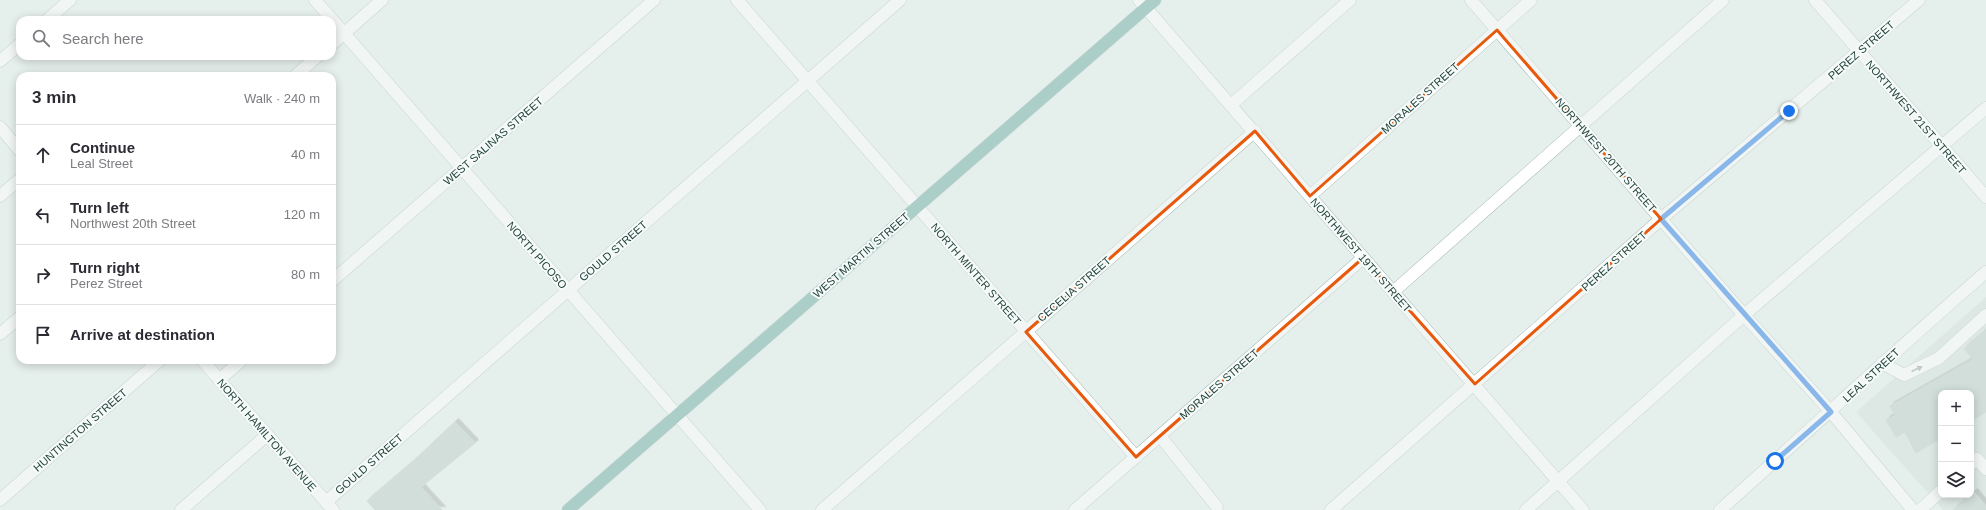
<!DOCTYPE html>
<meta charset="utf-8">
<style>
:root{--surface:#fff;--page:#f2f2f3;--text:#2b2b33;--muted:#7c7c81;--line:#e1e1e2}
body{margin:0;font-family:Arial,sans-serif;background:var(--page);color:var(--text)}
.controls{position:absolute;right:12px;bottom:12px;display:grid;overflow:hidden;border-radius:8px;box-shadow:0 2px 10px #0003}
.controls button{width:36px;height:36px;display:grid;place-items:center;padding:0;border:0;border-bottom:1px solid var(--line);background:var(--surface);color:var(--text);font:20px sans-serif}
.stop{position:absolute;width:12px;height:12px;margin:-9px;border:3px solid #1a73e8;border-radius:50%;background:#fff}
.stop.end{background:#1a73e8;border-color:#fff;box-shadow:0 1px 4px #0008}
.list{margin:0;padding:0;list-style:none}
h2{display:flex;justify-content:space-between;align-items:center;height:52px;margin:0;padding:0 16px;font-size:17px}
h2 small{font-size:13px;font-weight:400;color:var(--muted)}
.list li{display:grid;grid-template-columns:26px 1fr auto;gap:12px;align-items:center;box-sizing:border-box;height:60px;padding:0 16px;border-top:1px solid var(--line)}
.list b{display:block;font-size:15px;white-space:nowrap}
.list p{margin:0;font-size:13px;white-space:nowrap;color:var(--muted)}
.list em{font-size:13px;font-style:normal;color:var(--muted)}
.icon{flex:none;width:22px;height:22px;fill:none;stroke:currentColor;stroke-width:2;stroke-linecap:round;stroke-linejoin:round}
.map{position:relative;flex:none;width:1986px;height:510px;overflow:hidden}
.search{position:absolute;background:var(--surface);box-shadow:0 2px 10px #0003;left:16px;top:16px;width:320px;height:44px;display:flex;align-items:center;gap:10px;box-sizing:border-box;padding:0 14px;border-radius:12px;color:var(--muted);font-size:15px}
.panel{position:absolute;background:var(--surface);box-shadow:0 2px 10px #0003;left:16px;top:72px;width:320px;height:292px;border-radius:12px}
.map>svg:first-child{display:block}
.built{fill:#d3dfdb;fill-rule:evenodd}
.building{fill:#bacac5;stroke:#b6c9c3;filter:url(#shadow)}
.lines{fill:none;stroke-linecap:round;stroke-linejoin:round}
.minor-casing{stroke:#a7b8b3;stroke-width:13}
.major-casing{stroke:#c1cac9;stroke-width:13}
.minor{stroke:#fff;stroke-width:12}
.major{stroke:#66a79e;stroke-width:12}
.oneway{fill:#90a19e}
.route{stroke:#1a73e8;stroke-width:5}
.marked{fill:none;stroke:#e8590c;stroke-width:3;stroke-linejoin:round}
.labels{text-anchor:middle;stroke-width:4;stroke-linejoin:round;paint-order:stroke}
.street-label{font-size:11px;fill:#22433d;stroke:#f6fbf9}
</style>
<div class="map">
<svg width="1986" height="510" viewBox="0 0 1986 510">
<defs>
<filter id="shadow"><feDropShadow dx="3.5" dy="-3.5" stdDeviation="0" flood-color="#0004"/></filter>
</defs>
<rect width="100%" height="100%" fill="#e5efeb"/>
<path class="built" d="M1986,297V510H1943L1856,412ZM1941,393H1971V495H1941Z"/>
<g class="building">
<polygon points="1986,330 1986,412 1971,421 1971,393 1941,393 1941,438 1916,453 1905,432 1896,437 1886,420 1895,415 1890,406 1973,359 1964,349"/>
<polygon points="455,422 475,443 421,487 442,510 375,510 367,501 415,460"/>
<polygon points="1974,492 1986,506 1986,510 1953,510"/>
</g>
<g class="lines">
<defs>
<g id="minor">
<polyline points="315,0 760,510"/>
<polyline points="737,0 1136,457"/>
<polyline points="1139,0 1583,510"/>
<polyline points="1471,0 1744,315 1831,412 1913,510"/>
<polyline points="1815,0 1986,197"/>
<polyline points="47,20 70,0"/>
<polyline points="332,44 382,0"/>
<polyline points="0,61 20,44"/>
<polyline points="295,76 318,56"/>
<polyline points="1231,105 1350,0"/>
<polyline points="0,127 20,151"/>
<polyline points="0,196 20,179"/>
<polyline points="1310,196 1531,0"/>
<polyline points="332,281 654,0"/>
<polyline points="1393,292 1723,0"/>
<polyline points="0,334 20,317"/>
<polyline points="202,360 333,510"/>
<polyline points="1882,363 1904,375 1939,358 1986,315"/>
<polyline points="219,380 242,360"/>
<polyline points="1160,436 1217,507"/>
<polyline points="1971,464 1977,459 1986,469"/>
<polyline points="0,500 160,360"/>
<polyline points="326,502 900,0"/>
<polyline points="181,510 267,435"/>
<polyline points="822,510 1255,131"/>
<polyline points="1075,510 1363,258"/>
<polyline points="1331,510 1661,219 1919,0"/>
<polyline points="1526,510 1744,315 1986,108"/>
<path d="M1720,510C1809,431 1896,350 1986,272"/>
<polyline points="1920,510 1941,491"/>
</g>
<polyline id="major" points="568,510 1155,0"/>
</defs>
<use href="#minor" class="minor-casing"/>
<use href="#major" class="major-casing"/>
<use href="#minor" class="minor"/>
<use href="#major" class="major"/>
</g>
<defs><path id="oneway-solid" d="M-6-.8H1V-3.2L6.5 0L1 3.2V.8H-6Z"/></defs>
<use class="oneway" href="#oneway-solid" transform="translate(1917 369) rotate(-25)"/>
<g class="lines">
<polyline class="route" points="1775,461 1831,412 1661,219 1789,111"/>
</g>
<path d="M0 0H1986V510H0ZM1497,30L1661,219L1475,384L1363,258L1136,457L1026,332L1255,131L1310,196Z" fill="#e5efeb" fill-opacity=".55" fill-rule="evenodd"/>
<path class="marked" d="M1497,30L1661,219L1475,384L1363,258L1136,457L1026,332L1255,131L1310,196Z"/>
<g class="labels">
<g class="street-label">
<text transform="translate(1861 50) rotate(-41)" y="4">PEREZ STREET</text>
<text transform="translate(1420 98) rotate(-42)" y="4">MORALES STREET</text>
<text transform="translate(1916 117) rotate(49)" y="4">NORTHWEST 21ST STREET</text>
<text transform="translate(493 141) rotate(-41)" y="4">WEST SALINAS STREET</text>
<text transform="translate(1606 155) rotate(49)" y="4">NORTHWEST 20TH STREET</text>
<text transform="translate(613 251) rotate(-41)" y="4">GOULD STREET</text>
<text transform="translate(537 255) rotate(49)" y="4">NORTH PICOSO</text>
<text transform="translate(861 255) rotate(-41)" y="4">WEST MARTIN STREET</text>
<text transform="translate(1361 255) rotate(49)" y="4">NORTHWEST 19TH STREET</text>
<text transform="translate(1614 261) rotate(-42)" y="4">PEREZ STREET</text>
<text transform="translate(976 274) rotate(49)" y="4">NORTH MINTER STREET</text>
<text transform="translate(1074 289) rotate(-41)" y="4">CECELIA STREET</text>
<text transform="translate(1871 375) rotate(-43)" y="4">LEAL STREET</text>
<text transform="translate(1219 384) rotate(-41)" y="4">MORALES STREET</text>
<text transform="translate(80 430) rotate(-41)" y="4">HUNTINGTON STREET</text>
<text transform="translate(267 435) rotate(49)" y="4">NORTH HAMILTON AVENUE</text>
<text transform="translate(369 464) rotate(-41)" y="4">GOULD STREET</text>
</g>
</g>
</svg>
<div class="controls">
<button>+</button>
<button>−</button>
<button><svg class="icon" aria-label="layers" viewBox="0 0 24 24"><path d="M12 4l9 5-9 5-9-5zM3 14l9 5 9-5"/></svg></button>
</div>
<div class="stop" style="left:1775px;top:461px"></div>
<div class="stop end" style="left:1789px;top:111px"></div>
<div class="search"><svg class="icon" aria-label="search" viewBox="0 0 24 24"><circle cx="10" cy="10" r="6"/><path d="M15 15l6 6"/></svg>Search here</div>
<section class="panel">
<h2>3 min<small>Walk · 240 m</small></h2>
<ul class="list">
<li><svg class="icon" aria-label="ahead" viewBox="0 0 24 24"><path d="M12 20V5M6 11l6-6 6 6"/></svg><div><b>Continue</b><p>Leal Street</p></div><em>40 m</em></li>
<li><svg class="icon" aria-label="left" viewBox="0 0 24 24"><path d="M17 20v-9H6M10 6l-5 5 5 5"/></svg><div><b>Turn left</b><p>Northwest 20th Street</p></div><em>120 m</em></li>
<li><svg class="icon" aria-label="right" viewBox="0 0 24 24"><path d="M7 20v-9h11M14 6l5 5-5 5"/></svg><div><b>Turn right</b><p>Perez Street</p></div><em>80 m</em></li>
<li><svg class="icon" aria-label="arrive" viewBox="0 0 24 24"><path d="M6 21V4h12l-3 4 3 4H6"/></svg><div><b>Arrive at destination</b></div></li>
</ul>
</section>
</div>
